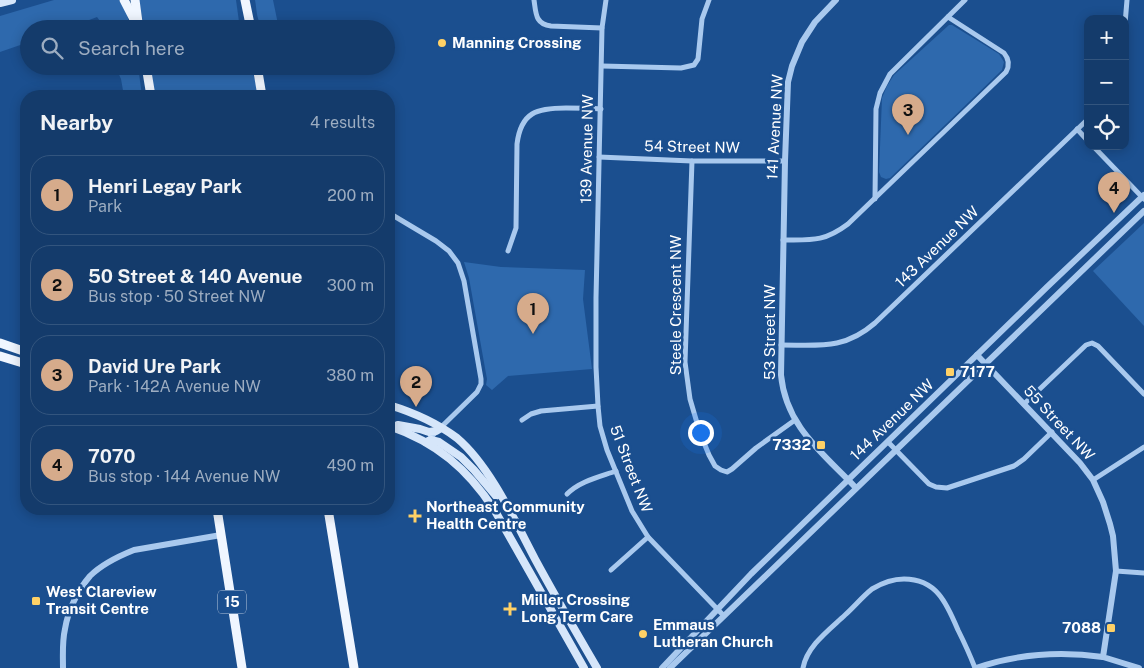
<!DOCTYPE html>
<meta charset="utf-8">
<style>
:root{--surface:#143b6b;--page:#214673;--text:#f1f3f6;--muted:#9dadc1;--line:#33557e;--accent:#d6ab8b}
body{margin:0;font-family:"Public Sans",sans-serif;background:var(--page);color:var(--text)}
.controls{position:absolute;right:15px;top:15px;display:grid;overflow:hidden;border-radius:10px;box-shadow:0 2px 12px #0003}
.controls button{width:45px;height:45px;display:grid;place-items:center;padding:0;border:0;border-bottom:1px solid var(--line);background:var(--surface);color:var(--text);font:25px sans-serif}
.you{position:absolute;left:700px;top:432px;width:18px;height:18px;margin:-12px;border:4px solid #fff;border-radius:50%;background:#1a73e8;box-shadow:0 0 0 8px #1a73e833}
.badge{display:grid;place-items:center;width:32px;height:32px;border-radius:50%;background:var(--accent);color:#111;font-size:16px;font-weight:700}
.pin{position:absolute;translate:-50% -41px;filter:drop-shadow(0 1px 2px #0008)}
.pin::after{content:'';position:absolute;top:26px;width:18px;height:15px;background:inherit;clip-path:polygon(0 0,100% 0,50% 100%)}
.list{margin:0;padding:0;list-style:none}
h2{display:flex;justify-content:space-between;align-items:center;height:65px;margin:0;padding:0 20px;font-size:21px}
h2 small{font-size:16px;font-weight:400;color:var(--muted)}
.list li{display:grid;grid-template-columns:32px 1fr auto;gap:15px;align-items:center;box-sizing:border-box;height:80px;margin:0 10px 10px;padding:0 10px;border:1px solid var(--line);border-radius:20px}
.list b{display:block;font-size:19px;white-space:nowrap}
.list p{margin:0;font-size:16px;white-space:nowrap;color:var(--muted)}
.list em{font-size:16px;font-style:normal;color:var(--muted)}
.icon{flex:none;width:28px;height:28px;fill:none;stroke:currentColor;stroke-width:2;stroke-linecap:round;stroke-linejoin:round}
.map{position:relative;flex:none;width:1144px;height:668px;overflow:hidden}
.search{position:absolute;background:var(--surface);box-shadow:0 2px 12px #0003;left:20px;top:20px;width:375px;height:55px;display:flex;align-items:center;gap:12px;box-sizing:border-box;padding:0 18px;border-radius:28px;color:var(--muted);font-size:19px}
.panel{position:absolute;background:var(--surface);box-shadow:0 2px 12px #0003;left:20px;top:90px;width:375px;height:425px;border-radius:20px}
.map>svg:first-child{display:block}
.green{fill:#2e69ad}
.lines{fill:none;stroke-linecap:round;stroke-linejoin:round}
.minor{stroke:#a9c9ee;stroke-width:5}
.tertiary{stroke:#a9c9ee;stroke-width:6}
.secondary{stroke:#d6e6fa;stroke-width:8}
.primary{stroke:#f0f6ff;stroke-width:9}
.poi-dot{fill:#ffd166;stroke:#1b4f8f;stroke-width:2}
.labels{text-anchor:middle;stroke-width:5;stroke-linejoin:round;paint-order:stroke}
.shield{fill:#1b4f8f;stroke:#bbcadd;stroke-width:1}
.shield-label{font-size:14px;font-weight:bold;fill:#fff}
.poi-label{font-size:15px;font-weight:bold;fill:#fff;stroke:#1b4f8f;text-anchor:start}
.street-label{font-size:15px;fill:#fff;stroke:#1b4f8f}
</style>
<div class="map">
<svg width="1144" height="668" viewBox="0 0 1144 668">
<rect width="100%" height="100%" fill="#1b4f8f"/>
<g class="green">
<polygon points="54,0 119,0 127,13 130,29 106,29 97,17 66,29 29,29 29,42 0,52 0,16"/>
<polygon points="139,0 236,0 240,29 144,29"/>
<path d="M255,0H273L279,29H264C256,21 257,10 255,0Z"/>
<polygon points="949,25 952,25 999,54 1004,62 1002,70 890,178 886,179 881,177 879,172 882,98 887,86 894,75"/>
<polygon points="115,66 138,66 142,96 124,96 121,79"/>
<polygon points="150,66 251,66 255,80 258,96 155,96"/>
<polygon points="1144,223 1144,326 1093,271"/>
<polygon points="464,262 501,267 585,270 583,299 592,369 508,376 492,390 486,385 487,379 485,368 469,278"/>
</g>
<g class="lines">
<g class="minor">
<path d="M534,0C536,13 535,24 551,26L602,28"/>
<polyline points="606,0 602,28 596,298 596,367 598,406 600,426 607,450 632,511 648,537 724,616"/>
<polyline points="1125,24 1127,0"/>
<polyline points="602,66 681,68 694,65 698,59 702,19 709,0"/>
<polyline points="1077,129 1088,141"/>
<polyline points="1093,146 1144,199"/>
<polyline points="599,157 692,161 785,161"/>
<polyline points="692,161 685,362 690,399 700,433 709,455 715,466 721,470 727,472 732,469 756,448 795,420"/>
<polyline points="875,199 876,109 880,93 890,74 965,0"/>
<polyline points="389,213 436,241 449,251 458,263 464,281 481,379 481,384 477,392 428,440"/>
<path d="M783,240C812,240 824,242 848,224L1006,72C1010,65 1009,59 1004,53L948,17"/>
<path d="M508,251L516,228L517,144C521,112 537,108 566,108C577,108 589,108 601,109"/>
<path d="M781,345C819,345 844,350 875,323L1088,119"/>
<polyline points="1024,404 1086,345 1092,343 1098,346 1144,394"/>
<polyline points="522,420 531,414 541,411 598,406"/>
<polyline points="888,442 929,484 936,487 947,488 1014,466 1024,459 1052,432"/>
<polyline points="1093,480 1144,447"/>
<path d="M567,494C580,481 599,477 616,471"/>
<polyline points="611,570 648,537"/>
<polyline points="1116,571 1144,573"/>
<path d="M803,668C807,646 829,630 845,615C854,607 862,597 872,589C882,583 893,579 904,579C937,579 947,604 958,630C964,642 970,655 975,668"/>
</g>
<g class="tertiary">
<path d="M836,0L815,22L802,42L792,66L788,82L785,161L781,375C786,427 823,453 856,488"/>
<polyline points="977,355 1080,463 1093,480 1103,502 1110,524 1113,536 1116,571 1103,657 1139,668"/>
<path d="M63,668C63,655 62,642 65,629C68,610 78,590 90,576C102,564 119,556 134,550L221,535"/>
<polyline points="662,668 751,574 1047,287 1144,195"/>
<polyline points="670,668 1144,211"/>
<path d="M976,668C1017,654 1060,651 1103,657"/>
</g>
<g class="secondary">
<polyline points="0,3 12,0"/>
<path d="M389,405C412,412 437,423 457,438C490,466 515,521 535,559C555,596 576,632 597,668"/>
<polyline points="398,425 420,429 429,432 436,431 441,428"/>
<path d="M389,426C436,442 468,469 495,511L584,668"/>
<polyline points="426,442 431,440 439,442 461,457 474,470 496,496"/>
</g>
<g class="primary">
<polyline points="124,0 139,29"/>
<polyline points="135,0 138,22"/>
<polyline points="245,0 251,29"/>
<polyline points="146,66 151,96"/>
<polyline points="257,66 262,96"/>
<polyline points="0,343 26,352"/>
<polyline points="0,356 26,364"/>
<polyline points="217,509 242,668"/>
<polyline points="328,509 354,668"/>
</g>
</g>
<g class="poi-dot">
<circle cx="442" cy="43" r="5"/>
<rect x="945" y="367" width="10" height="10" rx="2.5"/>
<rect x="816" y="440" width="10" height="10" rx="2.5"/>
<path d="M412.5 508.5h5v5h5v5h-5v5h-5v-5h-5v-5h5z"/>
<rect x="31" y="596" width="10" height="10" rx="2.5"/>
<path d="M507.5 601.5h5v5h5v5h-5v5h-5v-5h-5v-5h5z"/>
<rect x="1106" y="623" width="10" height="10" rx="2.5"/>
<circle cx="643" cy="634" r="5"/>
</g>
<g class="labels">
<rect class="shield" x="218" y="590.5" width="28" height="23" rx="4"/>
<g class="shield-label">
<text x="232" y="607">15</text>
</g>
<g class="poi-label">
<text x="452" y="48">Manning Crossing</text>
<text x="960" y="377">7177</text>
<text x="811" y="450" text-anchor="end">7332</text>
<text x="426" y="512">Northeast Community<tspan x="426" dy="17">Health Centre</tspan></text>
<text x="46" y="597">West Clareview<tspan x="46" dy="17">Transit Centre</tspan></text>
<text x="521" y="605">Miller Crossing<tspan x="521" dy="17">Long Term Care</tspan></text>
<text x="653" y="630">Emmaus<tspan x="653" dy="17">Lutheran Church</tspan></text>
<text x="1101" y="633" text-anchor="end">7088</text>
</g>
<g class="street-label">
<text transform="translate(775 127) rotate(-87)" y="5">141 Avenue NW</text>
<text transform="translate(692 147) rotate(1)" y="5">54 Street NW</text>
<text transform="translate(587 149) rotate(-89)" y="5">139 Avenue NW</text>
<text transform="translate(937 247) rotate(-44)" y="5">143 Avenue NW</text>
<text transform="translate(676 305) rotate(-90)" y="5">Steele Crescent NW</text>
<text transform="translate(770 332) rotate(-90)" y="5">53 Street NW</text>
<text transform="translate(892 420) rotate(-44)" y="5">144 Avenue NW</text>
<text transform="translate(1059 423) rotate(47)" y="5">55 Street NW</text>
<text transform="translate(631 469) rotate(69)" y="5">51 Street NW</text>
</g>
</g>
</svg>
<div class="controls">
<button>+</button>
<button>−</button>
<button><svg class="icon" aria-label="locate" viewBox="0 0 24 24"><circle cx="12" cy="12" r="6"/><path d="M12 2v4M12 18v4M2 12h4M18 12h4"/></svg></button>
</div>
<div class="you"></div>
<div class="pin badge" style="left:533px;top:334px">1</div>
<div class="pin badge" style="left:416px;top:407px">2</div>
<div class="pin badge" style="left:908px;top:135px">3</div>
<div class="pin badge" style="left:1114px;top:213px">4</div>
<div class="search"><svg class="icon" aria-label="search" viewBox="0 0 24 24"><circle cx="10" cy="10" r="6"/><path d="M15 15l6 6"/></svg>Search here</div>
<section class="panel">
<h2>Nearby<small>4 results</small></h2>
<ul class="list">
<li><span class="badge">1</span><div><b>Henri Legay Park</b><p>Park</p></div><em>200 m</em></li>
<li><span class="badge">2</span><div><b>50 Street &amp; 140 Avenue</b><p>Bus stop · 50 Street NW</p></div><em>300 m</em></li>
<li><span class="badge">3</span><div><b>David Ure Park</b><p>Park · 142A Avenue NW</p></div><em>380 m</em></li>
<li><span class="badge">4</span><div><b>7070</b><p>Bus stop · 144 Avenue NW</p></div><em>490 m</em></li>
</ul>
</section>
</div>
